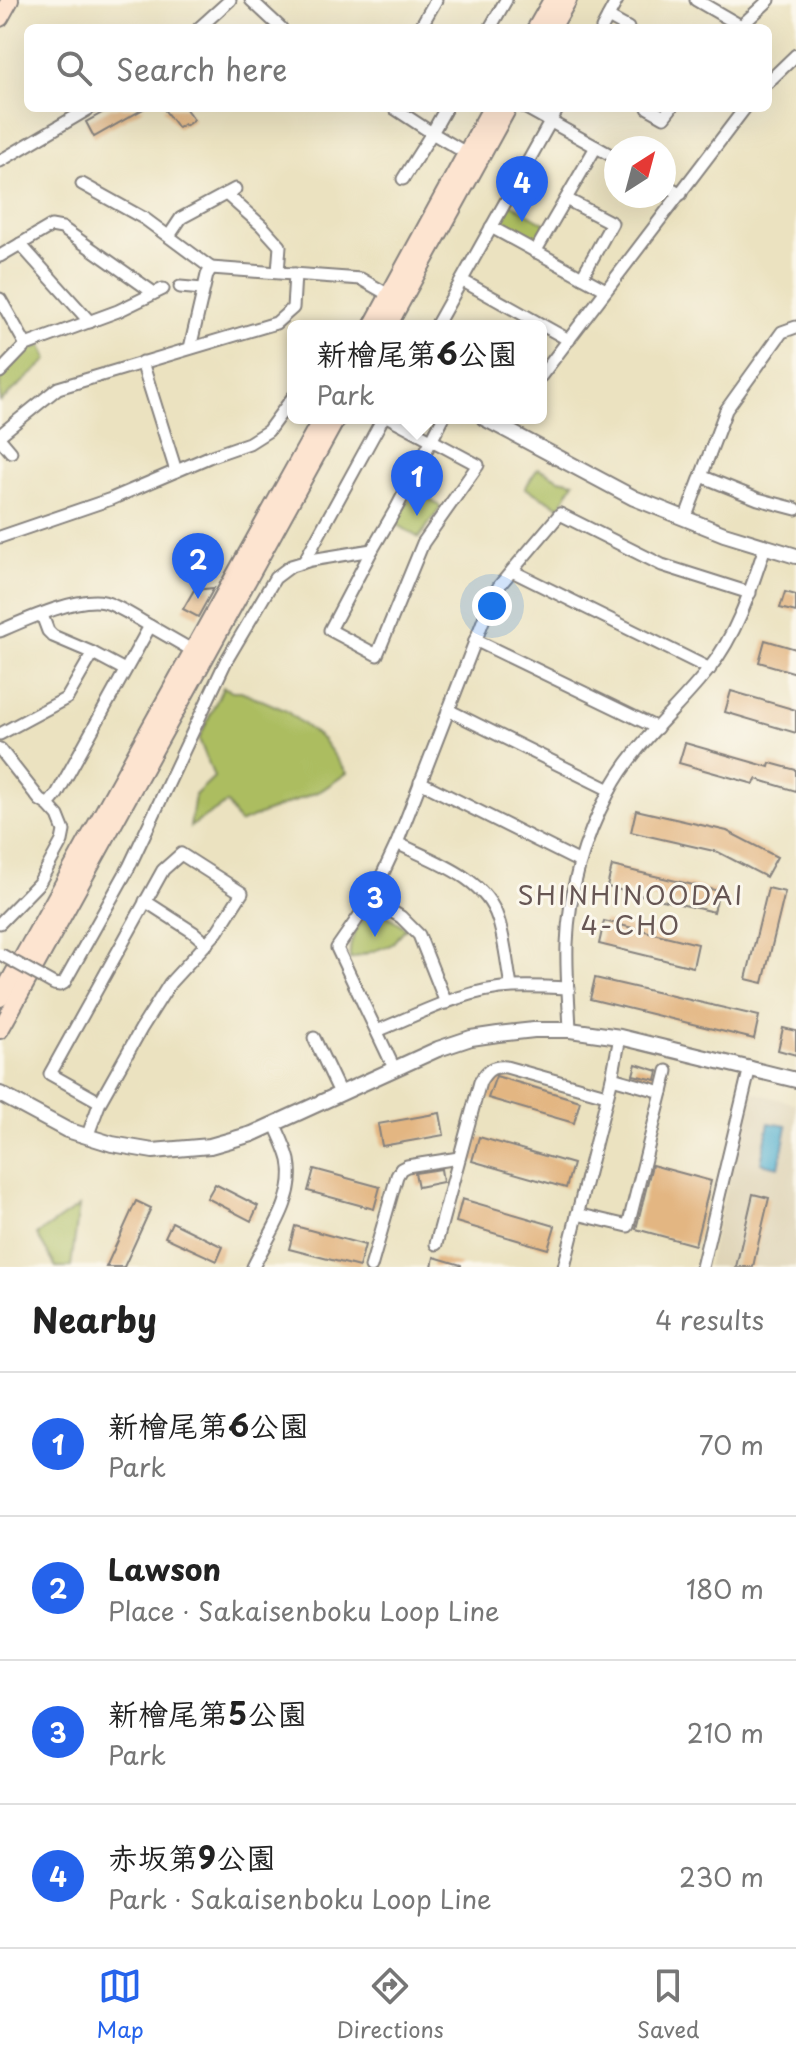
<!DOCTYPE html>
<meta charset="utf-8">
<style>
:root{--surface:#fff;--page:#f6f6f6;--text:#222;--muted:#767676;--line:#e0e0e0;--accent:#2563eb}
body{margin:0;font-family:"Playpen Sans","Klee One",sans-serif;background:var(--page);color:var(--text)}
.compass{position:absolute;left:604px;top:136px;width:72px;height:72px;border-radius:50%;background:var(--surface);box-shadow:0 8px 32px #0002;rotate:36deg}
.you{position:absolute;left:492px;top:606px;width:28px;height:28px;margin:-20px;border:6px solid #fff;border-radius:50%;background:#1a73e8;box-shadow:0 0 0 12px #1a73e833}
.badge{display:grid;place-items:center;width:52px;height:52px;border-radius:50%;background:var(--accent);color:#fff;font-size:26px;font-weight:700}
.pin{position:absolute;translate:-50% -66px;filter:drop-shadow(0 2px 4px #0008)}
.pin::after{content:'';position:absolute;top:42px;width:28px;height:24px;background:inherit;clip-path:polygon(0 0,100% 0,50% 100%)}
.popup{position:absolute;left:287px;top:320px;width:260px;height:104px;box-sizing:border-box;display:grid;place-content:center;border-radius:12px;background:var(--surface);filter:drop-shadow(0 2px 6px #0005);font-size:26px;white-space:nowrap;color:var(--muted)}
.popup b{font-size:30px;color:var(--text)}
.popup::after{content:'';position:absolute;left:50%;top:100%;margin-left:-16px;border:16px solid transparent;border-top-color:var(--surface)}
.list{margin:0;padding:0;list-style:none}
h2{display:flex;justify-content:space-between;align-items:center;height:104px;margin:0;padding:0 32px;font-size:34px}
h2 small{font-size:26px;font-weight:400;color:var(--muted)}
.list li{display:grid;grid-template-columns:52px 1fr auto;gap:24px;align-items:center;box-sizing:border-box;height:144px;padding:0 32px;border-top:2px solid var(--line)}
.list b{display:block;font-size:30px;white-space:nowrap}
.list p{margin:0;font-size:26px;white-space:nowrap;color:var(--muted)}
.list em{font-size:26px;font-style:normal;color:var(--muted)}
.icon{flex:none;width:44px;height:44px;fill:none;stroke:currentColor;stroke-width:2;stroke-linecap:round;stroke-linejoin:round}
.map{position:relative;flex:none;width:796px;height:1267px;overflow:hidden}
.search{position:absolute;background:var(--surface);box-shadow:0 8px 32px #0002;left:24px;right:24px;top:24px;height:88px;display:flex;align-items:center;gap:20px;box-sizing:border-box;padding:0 28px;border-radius:12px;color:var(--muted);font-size:30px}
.sheet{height:680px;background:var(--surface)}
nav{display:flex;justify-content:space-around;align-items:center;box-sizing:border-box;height:112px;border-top:2px solid var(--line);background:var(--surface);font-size:22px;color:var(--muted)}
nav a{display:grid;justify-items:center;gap:4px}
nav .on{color:var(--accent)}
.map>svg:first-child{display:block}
.built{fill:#ded3b5}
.green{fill:#acbd60;stroke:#67704e;stroke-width:2}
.water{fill:#4faece;stroke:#386884;stroke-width:2}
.building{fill:#e3b682}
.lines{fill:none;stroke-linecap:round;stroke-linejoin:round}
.minor-casing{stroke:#86827e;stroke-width:15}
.tertiary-casing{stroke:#86827e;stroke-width:18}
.secondary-casing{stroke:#86827e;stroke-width:20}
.minor{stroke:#fff;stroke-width:11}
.tertiary{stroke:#fff;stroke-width:14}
.secondary{stroke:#fde4d0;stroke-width:16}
.minor-bridge-casing{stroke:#86827e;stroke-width:15;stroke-linecap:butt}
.minor-bridge{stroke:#fff;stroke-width:11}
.labels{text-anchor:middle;stroke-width:6;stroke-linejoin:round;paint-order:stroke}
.neighbourhood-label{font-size:26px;letter-spacing:2px;fill:#665654;stroke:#fbf7ec}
</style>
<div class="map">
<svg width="796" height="1267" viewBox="0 0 796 1267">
<rect width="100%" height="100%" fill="#fbf7ec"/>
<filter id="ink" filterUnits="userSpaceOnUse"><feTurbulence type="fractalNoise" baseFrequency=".0125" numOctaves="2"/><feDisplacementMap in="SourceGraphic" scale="16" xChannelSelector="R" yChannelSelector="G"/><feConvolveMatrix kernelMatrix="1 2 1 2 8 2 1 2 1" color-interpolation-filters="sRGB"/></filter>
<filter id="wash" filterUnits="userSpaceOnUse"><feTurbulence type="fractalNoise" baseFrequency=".006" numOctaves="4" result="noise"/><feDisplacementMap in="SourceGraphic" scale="32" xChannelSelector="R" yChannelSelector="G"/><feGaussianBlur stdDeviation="1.8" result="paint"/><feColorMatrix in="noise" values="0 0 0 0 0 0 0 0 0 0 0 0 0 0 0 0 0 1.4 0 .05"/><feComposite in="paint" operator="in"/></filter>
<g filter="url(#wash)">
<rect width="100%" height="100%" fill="#ebe2c0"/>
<polygon class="built" points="750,1091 796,1104 796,1267 707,1267"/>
<g class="green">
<polygon points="511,204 546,224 537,239 530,241 504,227 502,218"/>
<polygon points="42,345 48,360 0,402 0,377 26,351"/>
<polygon points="538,468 559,479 574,482 560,507 525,488"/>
<polygon points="415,490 441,507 419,538 395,523"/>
<polygon points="223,687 232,691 241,691 285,710 323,740 347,773 322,790 239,823 227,803 190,827 195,795 214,777 199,739"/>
<path d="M372,909L378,910L406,928L391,945L350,959C348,939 357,928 369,911Z"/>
<polygon points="79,1206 71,1267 56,1267 37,1235"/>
</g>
<polygon class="water" points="769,1123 787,1126 779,1167 761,1163"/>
<g id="blocks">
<g class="building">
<polygon points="111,108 145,108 94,137 86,122"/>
<polygon points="163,108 185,108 194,120 185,126 184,124 178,128"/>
<polygon points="214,588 198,617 183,609 194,590"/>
<polygon points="785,592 796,595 796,612 780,608"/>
<polygon points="765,640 796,649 796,673 759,662"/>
<polygon points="731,691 796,710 796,733 725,712"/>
<polygon points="685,743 769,767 770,763 796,770 796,791 756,779 754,784 679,763"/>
<polygon points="636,810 727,831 777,857 766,877 718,852 631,832"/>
<polygon points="612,866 719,891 714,912 607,887"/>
<polygon points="768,888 785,892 763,983 746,979"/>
<polygon points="604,921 698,944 693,967 599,944"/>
<polygon points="595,978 759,1016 754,1039 590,999"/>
<polygon points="783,1028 796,1031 796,1055 778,1050"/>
<polygon points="636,1064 658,1071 656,1080 633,1075"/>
<polygon points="496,1076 580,1101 574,1123 488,1098"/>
<polygon points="440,1113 444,1135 382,1146 378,1124"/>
<polygon points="479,1137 573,1164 566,1188 472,1161"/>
<polygon points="652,1165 711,1181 695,1245 636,1229"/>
<polygon points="314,1169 380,1187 374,1209 308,1191"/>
<polygon points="441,1169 443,1182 418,1187 415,1173"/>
<polygon points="215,1184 258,1206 251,1221 207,1198"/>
<polygon points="753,1194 769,1198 756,1253 753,1267 736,1267"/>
<polygon points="462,1199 555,1226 548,1249 456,1222"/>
<polygon points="136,1201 151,1208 124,1267 106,1267"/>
<polygon points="172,1222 223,1247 217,1261 165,1237"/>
<polygon points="295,1226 365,1245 359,1267 289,1249"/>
<polygon points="434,1257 461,1265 461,1267 432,1267"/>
</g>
</g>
</g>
<g filter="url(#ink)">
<use href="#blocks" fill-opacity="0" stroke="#86827e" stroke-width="2"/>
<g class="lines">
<defs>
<g id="minor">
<polyline points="251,0 281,28"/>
<polyline points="696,0 741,26 769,0"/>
<polyline points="608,17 628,28"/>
<polyline points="199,28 230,0"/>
<polyline points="420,28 436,0"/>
<polyline points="490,28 506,0"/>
<polyline points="602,28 617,0"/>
<polyline points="768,82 796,55"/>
<polyline points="394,108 432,133 466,153"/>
<polyline points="526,108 616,158"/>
<polyline points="648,108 664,117 671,108"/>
<polyline points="0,161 90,108"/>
<polyline points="403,179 432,133 446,108"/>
<polyline points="82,184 145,219 211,268 207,275 190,348"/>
<polyline points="664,184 681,194"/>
<polyline points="226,194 262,226 280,246 278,272"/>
<polyline points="566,199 612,223 582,277"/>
<polyline points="491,227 606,290"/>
<polyline points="169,236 181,218 235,189"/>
<polyline points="20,244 90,322"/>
<polyline points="535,252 596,147"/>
<polyline points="0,256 51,226 62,228 154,293"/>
<polyline points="211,268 361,279 389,295"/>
<polyline points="463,281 569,340"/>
<polyline points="180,287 203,289"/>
<polyline points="0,299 26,345"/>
<polyline points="436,326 558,108"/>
<polyline points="142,362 176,471"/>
<polyline points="0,372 26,345 118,311 163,289"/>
<polyline points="541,376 745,108"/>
<polyline points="0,435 58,388 276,323 293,308 295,274"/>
<polyline points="0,439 11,452"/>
<polyline points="701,476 758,499 796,509"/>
<polyline points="685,519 726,410 782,332 796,327"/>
<polyline points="0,537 111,499 209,457 249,443 268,431 293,397"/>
<polyline points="372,550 330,630 377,655 423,543 478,465 390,418"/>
<polyline points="304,562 383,418"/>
<polyline points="512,571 710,669"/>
<polyline points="42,615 48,631 53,636 93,653"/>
<path d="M0,631C25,620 78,596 104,602C119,606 136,618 150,626"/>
<polyline points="475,640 657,728"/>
<polyline points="448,710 610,790"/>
<polyline points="0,734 67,698 93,653 125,670"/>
<polyline points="0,749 40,800 48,805"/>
<polyline points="420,782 580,862"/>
<path d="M397,843C433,861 485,877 498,919C505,940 507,965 511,986"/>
<polyline points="371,899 401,917 419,935 446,1003"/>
<polyline points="145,901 193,932 207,944"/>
<polyline points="0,923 39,883 62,841 64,831 58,816 48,805 57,794 150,626 197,653"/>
<polyline points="54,984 60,985 64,983 129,867 226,661 275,578 291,566 311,560 372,550 397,507 443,418"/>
<path d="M570,1030C569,1002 566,973 567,944C569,891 584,839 609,792C633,745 677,710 709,669C737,634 751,589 765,547"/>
<path d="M377,1031C419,1014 465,989 513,987C531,986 550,987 569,988"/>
<polyline points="314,1038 340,1093"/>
<polyline points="394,1068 337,948 371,899 397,843 490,603 499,586 560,514 662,565 750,593"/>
<polyline points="662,1092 667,1071"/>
<polyline points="87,1137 100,1102 141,1029 170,983 217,932 242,893 181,854 163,870 50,1074 100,1102"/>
<polyline points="577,1214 628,1226 662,1092 612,1078"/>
<path d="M436,1244L480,1082C487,1070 492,1066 506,1067L606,1095"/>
<path d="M253,1267C269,1234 297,1199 289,1160C286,1148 280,1136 275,1125"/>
<polyline points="371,1267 397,1176 401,1169 407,1166 459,1158"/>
<polyline points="564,1267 612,1078 620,1037"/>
<polyline points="702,1267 750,1067"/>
</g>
<g id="tertiary">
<polyline points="484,418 634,498 724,534 796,556"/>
<polyline points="0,1094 67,1130 112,1144 153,1151 210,1146 252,1134 438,1049 471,1038 498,1034 534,1030 570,1030 620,1037 796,1080"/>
</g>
<g id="secondary">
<polyline points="0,18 10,0"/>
<polyline points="536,28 552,0"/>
<polyline points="552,28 568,0"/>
<polyline points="372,326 491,108"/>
<polyline points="388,326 508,108"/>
<polyline points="0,998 322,418"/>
<polyline points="0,1030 337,418"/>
</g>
</defs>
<use href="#minor" class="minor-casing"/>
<use href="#tertiary" class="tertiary-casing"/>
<use href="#secondary" class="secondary-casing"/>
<use href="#minor" class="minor"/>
<use href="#tertiary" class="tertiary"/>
<use href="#secondary" class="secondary"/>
<defs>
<polyline id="minor-bridge" points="0,954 54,984"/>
</defs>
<use href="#minor-bridge" class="minor-bridge-casing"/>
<use href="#minor-bridge" class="minor-bridge"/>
</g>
</g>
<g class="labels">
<g class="neighbourhood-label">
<text x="631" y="905">SHINHINOODAI<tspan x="631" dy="30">4-CHO</tspan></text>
</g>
</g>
</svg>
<svg class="compass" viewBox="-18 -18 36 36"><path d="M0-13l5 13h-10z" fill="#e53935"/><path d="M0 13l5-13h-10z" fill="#767676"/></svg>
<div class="you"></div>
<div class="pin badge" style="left:417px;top:516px">1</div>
<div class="popup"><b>新檜尾第6公園</b>Park</div>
<div class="pin badge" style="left:198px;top:599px">2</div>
<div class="pin badge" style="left:375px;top:937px">3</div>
<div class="pin badge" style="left:522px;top:222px">4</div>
<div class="search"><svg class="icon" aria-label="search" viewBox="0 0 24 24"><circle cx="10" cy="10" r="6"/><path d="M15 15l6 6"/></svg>Search here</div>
</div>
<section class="sheet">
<h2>Nearby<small>4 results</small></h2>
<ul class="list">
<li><span class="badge">1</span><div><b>新檜尾第6公園</b><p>Park</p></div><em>70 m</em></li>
<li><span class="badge">2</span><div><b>Lawson</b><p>Place · Sakaisenboku Loop Line</p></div><em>180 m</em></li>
<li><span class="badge">3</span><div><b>新檜尾第5公園</b><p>Park</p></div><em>210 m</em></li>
<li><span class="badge">4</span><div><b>赤坂第9公園</b><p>Park · Sakaisenboku Loop Line</p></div><em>230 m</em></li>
</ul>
</section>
<nav>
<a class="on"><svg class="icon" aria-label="map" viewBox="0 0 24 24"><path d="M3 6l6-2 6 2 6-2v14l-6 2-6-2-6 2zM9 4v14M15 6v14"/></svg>Map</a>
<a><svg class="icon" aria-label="directions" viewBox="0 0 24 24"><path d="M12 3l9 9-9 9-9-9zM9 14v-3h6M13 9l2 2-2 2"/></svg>Directions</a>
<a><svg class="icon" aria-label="saved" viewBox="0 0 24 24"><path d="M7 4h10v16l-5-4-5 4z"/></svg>Saved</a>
</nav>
